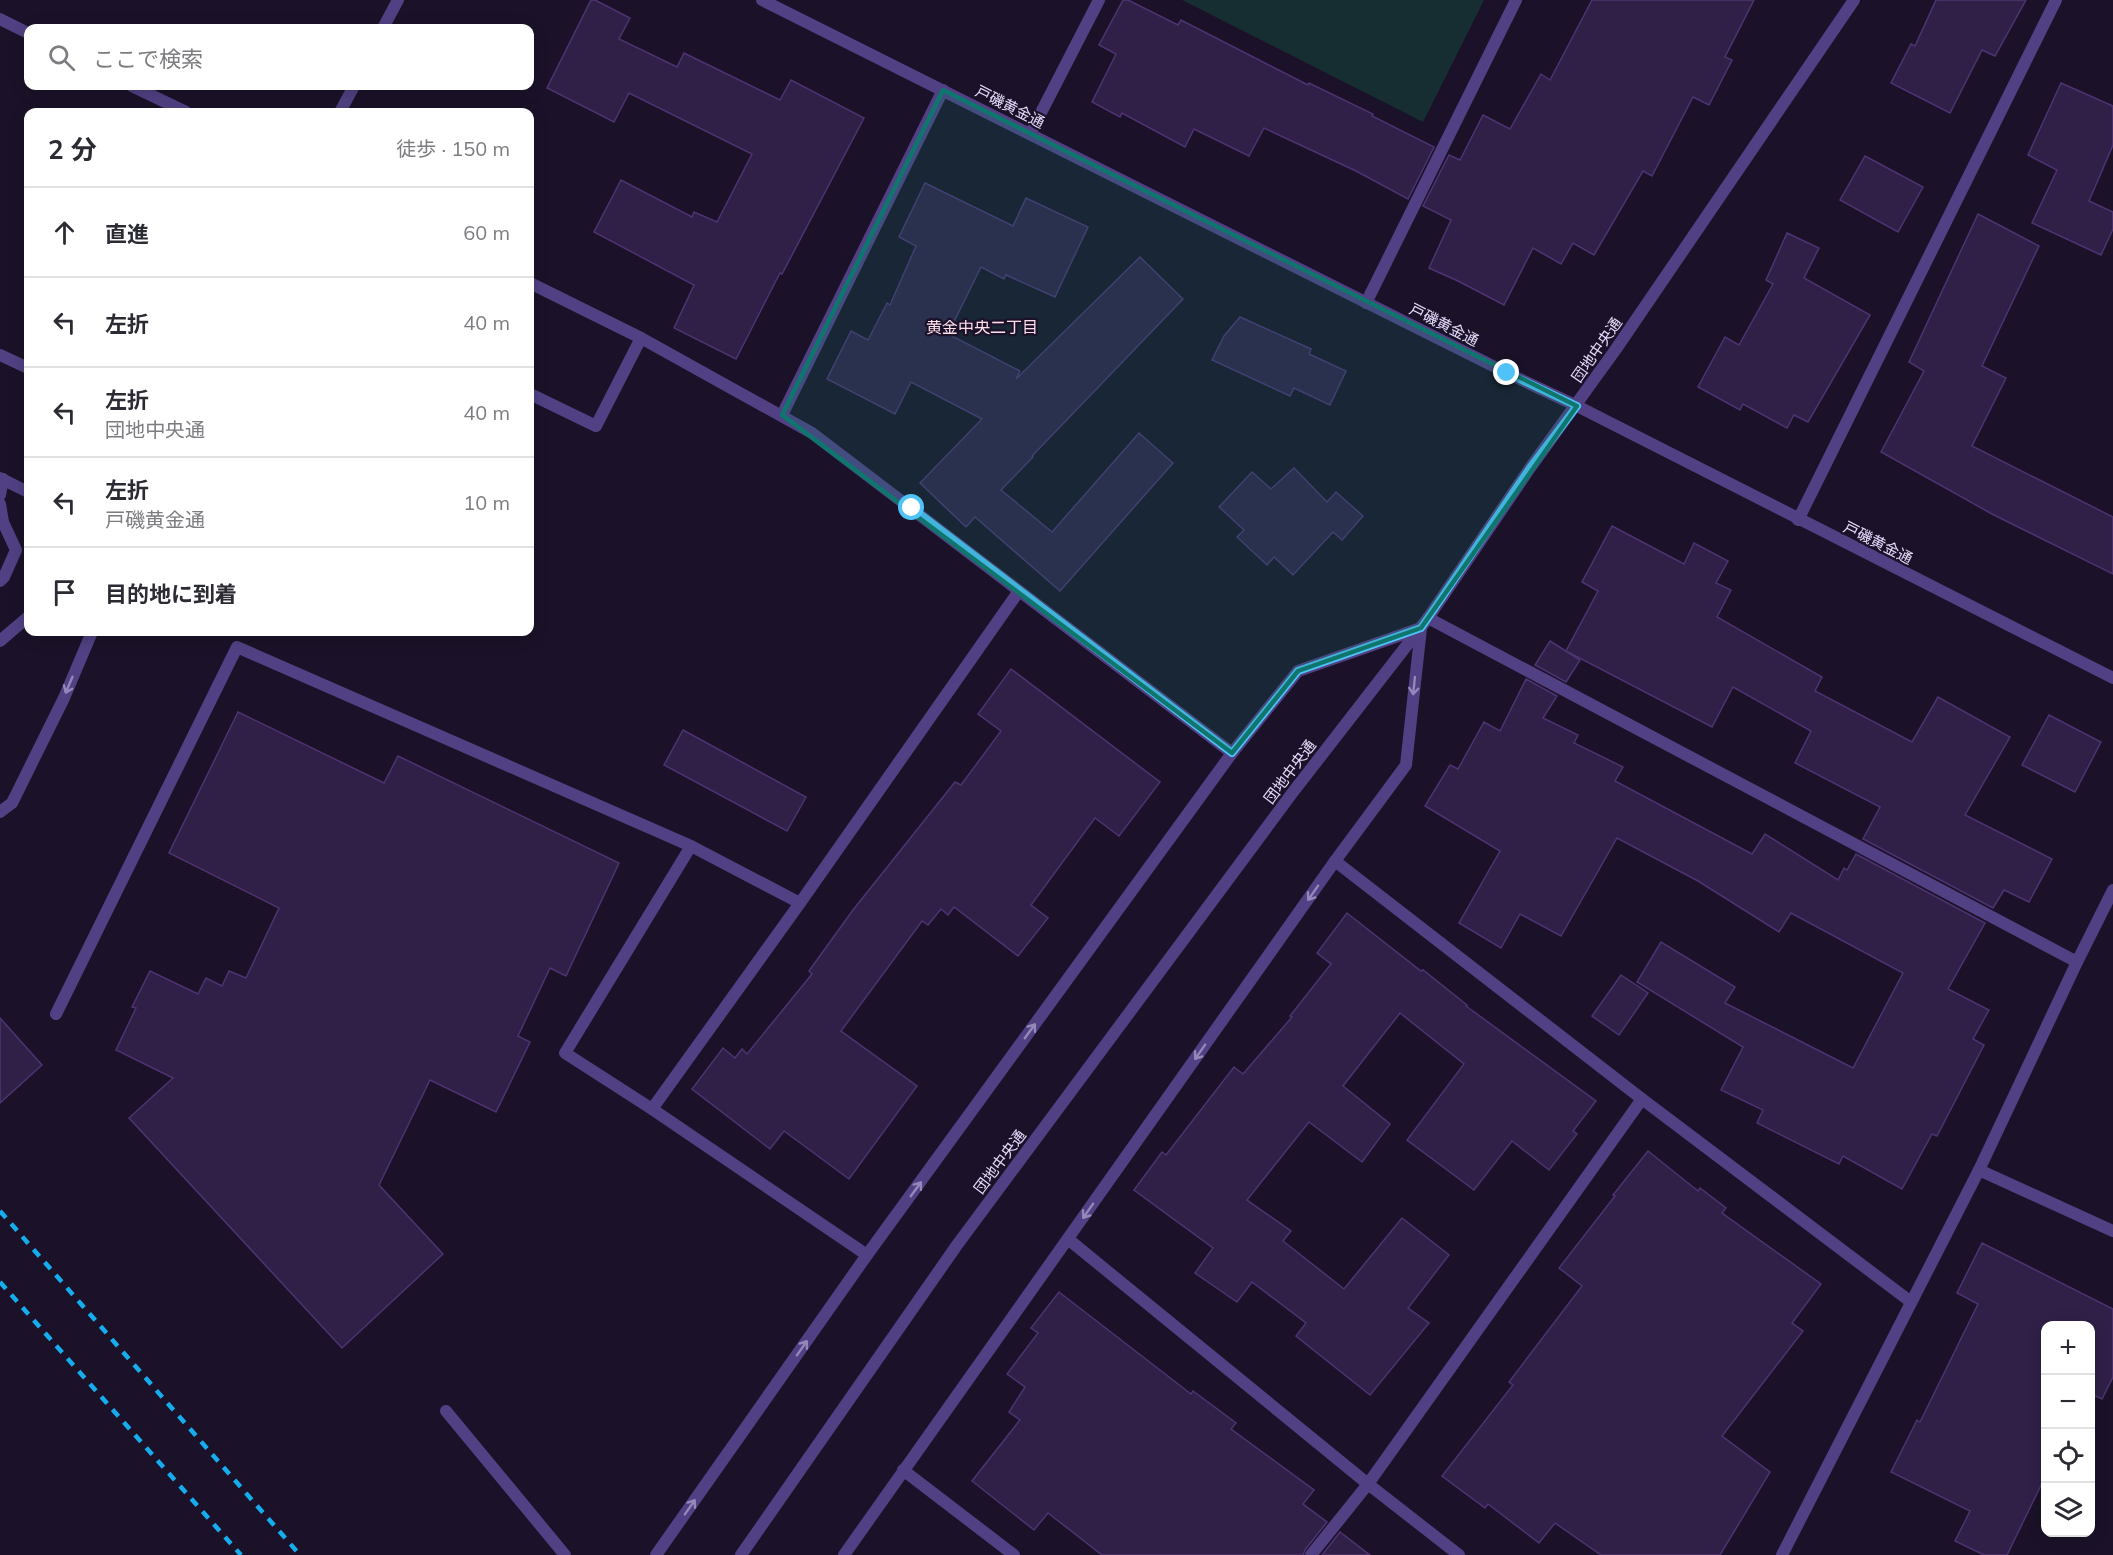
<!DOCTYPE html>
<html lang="ja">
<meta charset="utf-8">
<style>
:root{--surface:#fff;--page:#f2f2f3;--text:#2b2b33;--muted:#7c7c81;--line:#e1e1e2}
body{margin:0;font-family:Mulish,"Noto Sans JP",sans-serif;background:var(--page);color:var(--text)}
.controls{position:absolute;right:18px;bottom:18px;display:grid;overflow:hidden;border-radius:12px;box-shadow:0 3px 15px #0003}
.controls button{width:54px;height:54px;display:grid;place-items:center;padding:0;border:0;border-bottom:2px solid var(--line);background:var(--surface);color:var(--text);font:30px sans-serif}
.stop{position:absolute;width:18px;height:18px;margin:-14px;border:4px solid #4fc3f7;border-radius:50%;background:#fff}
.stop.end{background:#4fc3f7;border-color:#fff;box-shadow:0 2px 6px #0008}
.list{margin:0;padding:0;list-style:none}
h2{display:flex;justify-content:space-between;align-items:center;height:78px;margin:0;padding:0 24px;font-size:26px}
h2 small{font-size:20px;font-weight:400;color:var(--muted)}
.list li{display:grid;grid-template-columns:39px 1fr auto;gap:18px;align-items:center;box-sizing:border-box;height:90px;padding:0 24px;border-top:2px solid var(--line)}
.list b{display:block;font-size:22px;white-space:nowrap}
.list p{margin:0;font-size:20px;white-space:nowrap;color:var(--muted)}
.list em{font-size:20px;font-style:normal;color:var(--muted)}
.icon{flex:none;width:33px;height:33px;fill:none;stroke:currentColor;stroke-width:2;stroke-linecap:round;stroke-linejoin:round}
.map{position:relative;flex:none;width:2113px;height:1555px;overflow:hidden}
.search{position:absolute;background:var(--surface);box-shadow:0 3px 15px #0003;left:24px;top:24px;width:510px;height:66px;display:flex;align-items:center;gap:15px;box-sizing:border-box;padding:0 21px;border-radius:12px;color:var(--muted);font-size:22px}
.panel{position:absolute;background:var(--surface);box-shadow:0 3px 15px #0003;left:24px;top:108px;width:510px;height:528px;border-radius:12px}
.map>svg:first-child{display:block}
.green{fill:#162d32}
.building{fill:#302048;stroke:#4d3372;stroke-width:1.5}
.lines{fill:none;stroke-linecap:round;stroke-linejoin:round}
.service{stroke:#514184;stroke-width:12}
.minor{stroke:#514184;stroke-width:12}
.tertiary{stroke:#514184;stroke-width:12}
.rail{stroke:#16adef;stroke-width:4.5;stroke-dasharray:9 8;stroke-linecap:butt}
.oneway{stroke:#9487ba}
.route{stroke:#4fc3f7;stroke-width:8}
.marked{fill:#0f766e;fill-opacity:0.2;stroke:#0f766e;stroke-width:4.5;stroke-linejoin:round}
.labels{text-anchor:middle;stroke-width:4.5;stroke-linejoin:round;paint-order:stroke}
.street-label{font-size:15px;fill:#e6dcfd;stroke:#1b1229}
.neighbourhood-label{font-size:16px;fill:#fddeeb;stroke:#1b1229}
</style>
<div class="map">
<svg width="2113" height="1555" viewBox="0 0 2113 1555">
<rect width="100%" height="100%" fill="#1b1229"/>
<polygon class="green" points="1182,0 1484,0 1423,122"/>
<g class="building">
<polygon points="591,0 595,0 630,18 619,39 677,67 684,53 780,100 791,80 864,118 782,274 780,273 736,359 674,328 694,285 594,232 621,180 692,217 694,212 717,222 752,154 629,93 614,122 547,88"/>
<polygon points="1123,0 1128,0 1178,25 1181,20 1308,85 1309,83 1373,114 1372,116 1434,147 1408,199 1356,171 1264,128 1249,156 1194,129 1185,147 1122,113 1120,117 1092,102 1116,54 1099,45"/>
<polygon points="1592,0 1754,0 1725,57 1732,60 1709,105 1693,97 1652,176 1643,171 1594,255 1573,243 1561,264 1533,248 1504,305 1458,281 1429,268 1451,220 1423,206 1449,155 1460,160 1483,115 1510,129 1541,74 1550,80"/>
<polygon points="1936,0 2026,0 1995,56 1982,50 1950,113 1891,83 1911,44 1915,46"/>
<polygon points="2061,83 2113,106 2113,145 2089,201 2113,212 2113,229 2101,255 2032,223 2057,170 2028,155"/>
<polygon points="1865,156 1923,187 1898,232 1840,200"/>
<polygon points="925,183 1013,226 1026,198 1088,227 1055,297 1006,275 1004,279 981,267 948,334 1020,371 1016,379 1140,257 1183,299 1032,456 1033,457 1001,490 1052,532 1139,433 1173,463 1060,591 975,517 966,527 920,483 982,419 911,382 895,414 827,379 851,331 868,340 887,303 890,305 916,246 899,237"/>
<polygon points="1978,214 2039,246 1982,366 2006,378 1972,446 2113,517 2113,574 1992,514 1881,452 1924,371 1909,362"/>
<polygon points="1787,233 1819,248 1804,278 1870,315 1808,422 1794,415 1787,428 1743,404 1740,410 1698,387 1725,337 1739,345 1773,284 1766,280"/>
<polygon points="1240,317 1311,349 1309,354 1346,371 1330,405 1294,388 1290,396 1212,360 1224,336"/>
<polygon points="1294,468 1327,502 1336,492 1363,516 1342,540 1333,532 1293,575 1274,557 1267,565 1237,537 1244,530 1219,507 1252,472 1271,489"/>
<polygon points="1612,526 1684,564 1694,543 1728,561 1716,583 1731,590 1717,617 1822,677 1815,691 1912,742 1938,697 2010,737 1965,815 2052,859 2029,902 2004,890 1993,908 1863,839 1880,807 1795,763 1811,731 1733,687 1712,727 1566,651 1598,591 1582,582"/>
<polygon points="1550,641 1580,660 1566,682 1535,665"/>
<polygon points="1011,669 1160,782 1119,836 1095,818 1031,905 1048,918 1018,956 954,907 948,915 941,909 928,925 922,921 841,1031 917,1086 849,1179 784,1131 770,1149 692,1089 723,1048 735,1058 742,1049 747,1054 812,974 809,971 853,910 955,782 961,785 1001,731 978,714"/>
<polygon points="1526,679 1557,696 1543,718 1578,735 1574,743 1623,767 1615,781 1752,854 1765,834 1838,880 1844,868 1847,870 1856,854 1985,923 1948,989 1989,1010 1973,1039 1984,1045 1937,1136 1932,1134 1902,1189 1843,1156 1839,1164 1757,1123 1763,1110 1721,1090 1743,1047 1637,982 1661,942 1735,987 1725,1003 1853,1068 1903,973 1791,913 1779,932 1698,881 1617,838 1561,936 1520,914 1501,948 1459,923 1500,851 1425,806 1450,765 1458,769 1484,722 1500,731"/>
<polygon points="238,712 384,783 398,756 619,863 566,976 550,968 518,1036 530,1042 496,1112 430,1080 379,1185 443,1254 342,1348 129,1118 173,1078 116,1050 136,1008 132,1007 150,971 198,994 206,978 222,986 229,971 246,978 279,908 169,853"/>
<polygon points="2049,715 2101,742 2075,792 2022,765"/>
<polygon points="683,730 806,797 787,831 664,765"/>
<polygon points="1347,913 1421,971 1423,970 1467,1005 1466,1006 1596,1101 1573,1131 1577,1134 1549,1170 1512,1141 1474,1190 1407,1140 1464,1064 1400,1013 1343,1086 1390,1124 1362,1162 1309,1122 1247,1200 1291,1231 1283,1241 1344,1289 1402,1218 1449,1255 1408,1308 1429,1323 1370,1395 1296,1336 1306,1323 1252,1282 1237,1302 1195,1273 1213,1248 1134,1190 1162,1152 1166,1155 1234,1067 1243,1074 1292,1017 1290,1016 1331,964 1317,953"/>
<polygon points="1621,975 1648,993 1619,1035 1592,1016"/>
<polygon points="0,1018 42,1065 0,1103"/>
<polygon points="1648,1151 1698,1191 1700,1188 1726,1208 1722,1213 1821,1284 1792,1323 1803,1331 1722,1436 1770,1472 1720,1555 1601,1555 1555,1523 1539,1543 1488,1504 1485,1508 1442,1476 1513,1385 1509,1382 1582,1286 1559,1268 1615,1196 1613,1195"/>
<polygon points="1982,1243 2113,1309 2113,1377 2102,1399 2091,1394 2091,1326 2046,1326 2046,1475 2007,1555 1984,1555 1955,1541 1970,1511 1891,1472 1917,1420 1920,1422 1978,1304 1957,1293"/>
<polygon points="1059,1292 1191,1394 1193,1391 1236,1423 1231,1429 1314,1490 1303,1504 1327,1522 1305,1550 1303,1555 1102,1555 1048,1513 1034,1530 972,1481 1020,1420 1009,1412 1025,1387 1007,1374 1038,1333 1031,1328"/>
<polygon points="1340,1532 1370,1555 1322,1555"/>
</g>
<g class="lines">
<g class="service">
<polyline points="0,355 28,368"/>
<polyline points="530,394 596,426 641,338"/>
<polyline points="56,1014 237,647 691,846"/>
<polyline points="652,1109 565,1053 691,846 800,903"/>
<polyline points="446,1411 565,1555"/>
</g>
<g class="minor">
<polyline points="1030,134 1099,0"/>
<polyline points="1366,303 1516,0"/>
<polyline points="782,415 943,90"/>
<polyline points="0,478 28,492"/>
<polyline points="0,495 3,479"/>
<polyline points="0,504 3,522 16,550 4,577 0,581"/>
<polyline points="1798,520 2056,0"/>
<polyline points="1428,618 2077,962"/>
<polyline points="0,641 28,617"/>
<polyline points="0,812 12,803 64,698 92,632"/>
<polyline points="1335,861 1642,1099 1911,1302"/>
<polyline points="1979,1170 2113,1231"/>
<polyline points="1068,1239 1368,1484 1459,1555"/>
<polyline points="867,1255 652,1109 800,903 1019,591"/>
<polyline points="903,1470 1014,1555"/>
<polyline points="656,1555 867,1255 1232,753 1298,671 1421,628 1406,765 1335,861 844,1555"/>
<polyline points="1311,1555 1368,1484 1642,1099"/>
<polyline points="1782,1555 1979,1170 2077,962 2113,890"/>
</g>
<g class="tertiary">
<polyline points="762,0 1507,373 1577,406 2113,678"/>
<polyline points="0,19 28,33"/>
<polyline points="383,28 398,0"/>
<polyline points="132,86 186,112"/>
<polyline points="340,112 354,86"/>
<polyline points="530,283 641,338 812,433 1232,753"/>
<polyline points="741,1555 957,1245 1293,792 1428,618 1530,468 1616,349 1854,0"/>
</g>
<g class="rail">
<polyline points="0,1211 300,1555"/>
<polyline points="0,1282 241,1555"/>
</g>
</g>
<defs><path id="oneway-shaft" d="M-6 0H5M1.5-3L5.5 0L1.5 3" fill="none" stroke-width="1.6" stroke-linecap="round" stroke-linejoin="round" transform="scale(1.5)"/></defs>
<g class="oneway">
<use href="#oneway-shaft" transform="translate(69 685) rotate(113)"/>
<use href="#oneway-shaft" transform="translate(1414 686) rotate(96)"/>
<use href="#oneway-shaft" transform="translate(1313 893) rotate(125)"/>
<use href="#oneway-shaft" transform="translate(1030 1031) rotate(-54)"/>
<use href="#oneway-shaft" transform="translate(1200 1052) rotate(125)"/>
<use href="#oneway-shaft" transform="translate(916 1189) rotate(-54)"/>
<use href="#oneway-shaft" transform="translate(1088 1211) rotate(125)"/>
<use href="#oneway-shaft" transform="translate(802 1348) rotate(-55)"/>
<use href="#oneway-shaft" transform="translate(690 1507) rotate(-55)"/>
</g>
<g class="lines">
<polyline class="route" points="912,508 1232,753 1298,671 1421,628 1428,618 1530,468 1577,406 1507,373"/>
</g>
<path class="marked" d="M943,90L1577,406L1421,628L1298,671L1232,753L782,415Z"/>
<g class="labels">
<g class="street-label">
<text transform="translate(1010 107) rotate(27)" y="5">戸磯黄金通</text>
<text transform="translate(1444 325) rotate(27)" y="5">戸磯黄金通</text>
<text transform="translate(1597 350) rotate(-55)" y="5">団地中央通</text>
<text transform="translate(1878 543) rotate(27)" y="5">戸磯黄金通</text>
<text transform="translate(1290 772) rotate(-53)" y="5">団地中央通</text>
<text transform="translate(1000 1162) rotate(-53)" y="5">団地中央通</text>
</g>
<g class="neighbourhood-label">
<text x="982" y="333">黄金中央二丁目</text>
</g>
</g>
</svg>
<div class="controls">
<button>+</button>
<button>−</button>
<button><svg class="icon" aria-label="locate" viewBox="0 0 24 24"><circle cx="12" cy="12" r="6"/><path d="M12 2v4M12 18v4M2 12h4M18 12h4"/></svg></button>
<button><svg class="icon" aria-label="layers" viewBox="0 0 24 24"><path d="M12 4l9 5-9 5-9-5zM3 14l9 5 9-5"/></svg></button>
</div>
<div class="stop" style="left:912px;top:508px"></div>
<div class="stop end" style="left:1507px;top:373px"></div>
<div class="search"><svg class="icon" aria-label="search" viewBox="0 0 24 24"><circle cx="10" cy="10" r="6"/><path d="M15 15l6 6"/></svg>ここで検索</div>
<section class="panel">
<h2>2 分<small>徒歩 · 150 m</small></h2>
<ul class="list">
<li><svg class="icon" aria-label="ahead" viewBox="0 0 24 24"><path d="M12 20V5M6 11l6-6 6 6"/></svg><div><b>直進</b></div><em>60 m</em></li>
<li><svg class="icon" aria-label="left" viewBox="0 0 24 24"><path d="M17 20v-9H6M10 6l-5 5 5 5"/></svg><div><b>左折</b></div><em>40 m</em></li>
<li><svg class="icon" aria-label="left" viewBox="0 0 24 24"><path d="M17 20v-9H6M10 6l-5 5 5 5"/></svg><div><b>左折</b><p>団地中央通</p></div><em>40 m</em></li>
<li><svg class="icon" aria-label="left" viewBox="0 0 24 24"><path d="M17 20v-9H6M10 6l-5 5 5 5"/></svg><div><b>左折</b><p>戸磯黄金通</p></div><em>10 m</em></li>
<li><svg class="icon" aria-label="arrive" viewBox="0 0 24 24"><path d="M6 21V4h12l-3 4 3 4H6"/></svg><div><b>目的地に到着</b></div></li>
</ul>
</section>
</div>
